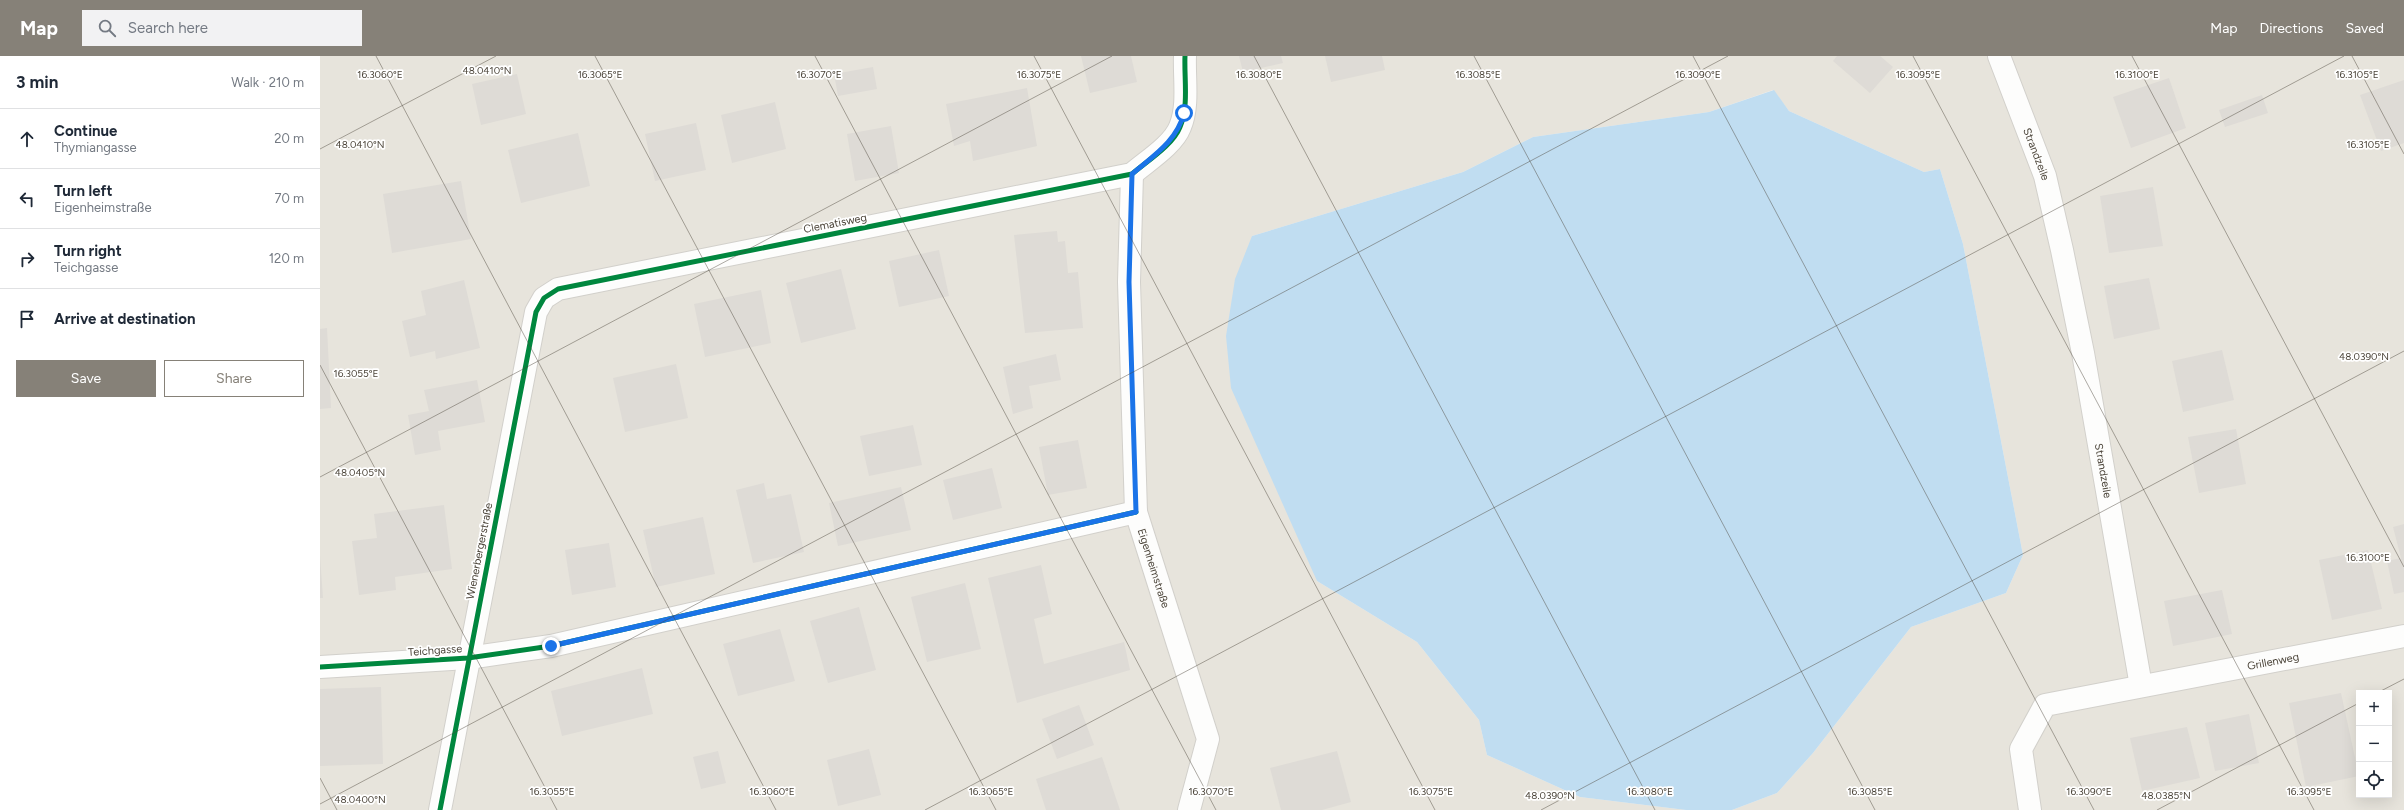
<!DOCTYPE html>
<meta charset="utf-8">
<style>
:root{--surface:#fff;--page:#f2f2f3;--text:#1f2937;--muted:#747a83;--line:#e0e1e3;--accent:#868178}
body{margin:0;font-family:Figtree,sans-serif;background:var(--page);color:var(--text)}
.controls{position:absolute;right:12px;bottom:12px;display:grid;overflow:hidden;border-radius:0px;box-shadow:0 4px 16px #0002}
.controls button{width:36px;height:36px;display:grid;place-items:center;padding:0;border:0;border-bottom:1px solid var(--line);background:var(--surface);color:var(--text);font:20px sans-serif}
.stop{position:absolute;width:12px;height:12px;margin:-9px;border:3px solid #1a73e8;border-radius:50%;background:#fff}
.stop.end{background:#1a73e8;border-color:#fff;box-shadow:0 1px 4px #0008}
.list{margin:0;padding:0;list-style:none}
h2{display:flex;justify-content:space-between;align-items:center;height:52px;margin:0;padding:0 16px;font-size:17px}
h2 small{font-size:13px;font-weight:400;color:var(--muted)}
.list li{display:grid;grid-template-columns:26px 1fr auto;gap:12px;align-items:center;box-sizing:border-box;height:60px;padding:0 16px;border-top:1px solid var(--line)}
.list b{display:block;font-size:15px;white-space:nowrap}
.list p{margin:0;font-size:13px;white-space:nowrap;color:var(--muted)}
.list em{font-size:13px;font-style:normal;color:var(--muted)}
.actions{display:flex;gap:8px;padding:12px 16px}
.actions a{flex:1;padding:9px 0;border:1px solid var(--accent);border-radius:0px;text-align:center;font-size:14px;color:var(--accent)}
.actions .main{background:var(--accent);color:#fff}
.icon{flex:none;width:22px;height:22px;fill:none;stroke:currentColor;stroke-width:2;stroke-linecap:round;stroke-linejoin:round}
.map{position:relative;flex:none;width:2084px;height:754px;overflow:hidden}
header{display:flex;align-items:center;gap:24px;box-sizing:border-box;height:56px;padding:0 20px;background:var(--accent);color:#fff}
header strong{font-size:19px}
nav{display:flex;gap:22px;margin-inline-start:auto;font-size:14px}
.search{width:280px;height:36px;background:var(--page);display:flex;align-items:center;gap:10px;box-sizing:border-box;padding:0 14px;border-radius:0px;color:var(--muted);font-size:15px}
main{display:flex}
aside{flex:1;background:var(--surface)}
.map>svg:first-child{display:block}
.residential{fill:#e7e4dc;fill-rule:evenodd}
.water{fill:#c0ddf1}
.building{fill:#dedbd6}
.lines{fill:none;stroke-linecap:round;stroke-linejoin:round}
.street-casing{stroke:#d2d0cb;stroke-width:24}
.street{stroke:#fdfdfc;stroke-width:22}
.cycleway-casing{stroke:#fff;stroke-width:8}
.cycleway{stroke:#00873e;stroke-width:5}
.route{stroke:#1a73e8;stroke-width:5}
.ticks{fill:none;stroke:#4b4439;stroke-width:1;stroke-opacity:0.45}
.labels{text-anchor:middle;stroke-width:3.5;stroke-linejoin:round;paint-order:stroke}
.street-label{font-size:11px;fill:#4b4439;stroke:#fff}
.ticks-label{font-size:10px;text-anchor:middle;fill:#4b4439;stroke:#fff;stroke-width:3.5;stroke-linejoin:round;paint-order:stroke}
</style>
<header>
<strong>Map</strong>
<div class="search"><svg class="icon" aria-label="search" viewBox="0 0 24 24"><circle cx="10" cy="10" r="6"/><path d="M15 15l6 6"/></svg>Search here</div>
<nav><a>Map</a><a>Directions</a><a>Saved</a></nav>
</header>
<main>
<aside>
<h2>3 min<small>Walk · 210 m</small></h2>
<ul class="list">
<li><svg class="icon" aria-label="ahead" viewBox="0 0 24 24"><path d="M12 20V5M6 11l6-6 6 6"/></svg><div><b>Continue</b><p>Thymiangasse</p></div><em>20 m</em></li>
<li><svg class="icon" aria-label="left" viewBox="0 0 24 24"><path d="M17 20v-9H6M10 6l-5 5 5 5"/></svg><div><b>Turn left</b><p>Eigenheimstraße</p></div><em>70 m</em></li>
<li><svg class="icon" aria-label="right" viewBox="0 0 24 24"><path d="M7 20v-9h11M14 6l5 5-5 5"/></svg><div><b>Turn right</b><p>Teichgasse</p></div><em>120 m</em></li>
<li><svg class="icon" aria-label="arrive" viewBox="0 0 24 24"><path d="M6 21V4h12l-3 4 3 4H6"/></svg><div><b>Arrive at destination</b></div></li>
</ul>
<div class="actions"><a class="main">Save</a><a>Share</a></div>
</aside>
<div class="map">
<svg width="2084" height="754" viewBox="0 0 2084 754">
<rect width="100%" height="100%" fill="#f4f2ee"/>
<path class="residential" d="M0,0H2084V754H1412L1457,737L1493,697L1591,571L1686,537L1703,499L1643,188L1620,113L1604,116L1469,55L1453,34L1389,56L1213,81L1143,116L932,180L997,525L1097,586L1159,664L1167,699L1260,741L1366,754H0ZM2039,637H2069V739H2039Z"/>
<polygon class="water" points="1454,34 1469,55 1604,116 1620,113 1643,188 1703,499 1686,537 1591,571 1493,697 1457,737 1412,754 1366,754 1260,741 1167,699 1159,664 1097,586 997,525 911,332 906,280 915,223 932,180 1143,116 1213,81 1389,56"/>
<g class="building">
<polygon points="761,0 811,0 817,26 770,37"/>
<polygon points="919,0 961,0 963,7 923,16"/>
<polygon points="1005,0 1062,0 1065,14 1011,26"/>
<polygon points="1517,0 1560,0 1573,11 1550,37 1513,5"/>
<polygon points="553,11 557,33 518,40 514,18"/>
<polygon points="197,18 206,58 161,69 152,28"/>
<polygon points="1849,22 1866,72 1811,92 1793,41"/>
<polygon points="2084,24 2084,87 2061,95 2040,39"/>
<polygon points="707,32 717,90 653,105 650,85 634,90 626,48"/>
<polygon points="1942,39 1948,57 1905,71 1899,54"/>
<polygon points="455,46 466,93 412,107 401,59"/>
<polygon points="376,67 386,114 335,125 325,78"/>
<polygon points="571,70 579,117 535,125 527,78"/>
<polygon points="258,77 270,130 201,147 188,94"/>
<polygon points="141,125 151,183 72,197 63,138"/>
<polygon points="1833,131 1843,190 1789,197 1780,140"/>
<polygon points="737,175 738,186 745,185 748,217 758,216 763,272 705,277 694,179"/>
<polygon points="619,194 629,240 579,251 569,205"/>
<polygon points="521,213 536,273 481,287 466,227"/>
<polygon points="1829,222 1840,273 1794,283 1784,230"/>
<polygon points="144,224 160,292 116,303 115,295 90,301 82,265 106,259 101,235"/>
<polygon points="441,234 451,287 385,301 374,248"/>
<polygon points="7,272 11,352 0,353 0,273"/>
<polygon points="1902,294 1914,344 1863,356 1852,305"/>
<polygon points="736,298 741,324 709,330 713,352 693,358 683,311"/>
<polygon points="356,308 368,362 305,376 293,322"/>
<polygon points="157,324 165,366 118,375 121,394 95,399 88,359 109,355 104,334"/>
<polygon points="593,369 602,409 549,420 540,380"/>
<polygon points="1916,373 1926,428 1879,437 1868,381"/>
<polygon points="758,384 767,432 728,439 719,391"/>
<polygon points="672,412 682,452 633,464 623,424"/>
<polygon points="444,427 447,443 471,438 484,496 433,507 416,434"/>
<polygon points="581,431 591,474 518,490 509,447"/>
<polygon points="124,449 132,513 75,521 76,534 39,539 32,485 57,482 54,458"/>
<polygon points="383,461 395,518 336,531 323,474"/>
<polygon points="2084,468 2084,536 2074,538 2067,505 2081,502 2073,471"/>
<polygon points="289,487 296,531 252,539 245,494"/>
<polygon points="2048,494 2062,553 2012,564 1999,504"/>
<polygon points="0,500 3,542 0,542"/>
<polygon points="721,509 732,558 714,563 724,608 804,586 810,614 697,647 668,522"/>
<polygon points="645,527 661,593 607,606 591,541"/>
<polygon points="1902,534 1912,578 1853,590 1844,545"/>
<polygon points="539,551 556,614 508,627 490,565"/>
<polygon points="460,573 475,625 418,640 403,588"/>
<polygon points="322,612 333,658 242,680 231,635"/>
<polygon points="61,631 63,708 0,710 0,633"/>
<polygon points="2021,637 2039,720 1986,731 1969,647"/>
<polygon points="759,649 774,689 737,703 722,663"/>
<polygon points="1929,658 1939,707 1895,715 1885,667"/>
<polygon points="1867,671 1880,722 1822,735 1810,682"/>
<polygon points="549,693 561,739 518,750 507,704"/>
<polygon points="398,695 406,727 381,733 373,701"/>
<polygon points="1017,695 1031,746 1002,754 961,754 950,712"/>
<polygon points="782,701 800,754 726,754 716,723"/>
</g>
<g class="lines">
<defs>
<g id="street">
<path id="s1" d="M1679,0L1725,120L1742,194L1763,297L1821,630"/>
<path id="s2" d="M812,118L809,226L816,456L888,683L869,754"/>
<polyline points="0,611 148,602 231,590 816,456"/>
<path d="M120,754L216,256L224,242L238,233L812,118C827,105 853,89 860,71C869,50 864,22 865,0"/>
<path id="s3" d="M1710,754L1701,693L1725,649L2084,580"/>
</g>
</defs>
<use href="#street" class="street-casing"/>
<use href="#street" class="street"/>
<defs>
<g id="cycleway">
<polyline points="0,611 148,602 231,590 816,456"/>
<path d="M120,754L216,256L224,242L238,233L812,118C827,105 853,89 860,71C869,50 864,22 865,0"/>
</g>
</defs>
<use href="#cycleway" class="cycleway-casing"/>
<use href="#cycleway" class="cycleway"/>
</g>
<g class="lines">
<path class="route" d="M231,590L816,456L809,226L812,118C833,100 857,85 864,57"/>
</g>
<path class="ticks" d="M56,0L456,754M275,0L676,754M495,0L896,754M714,0L1115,754M934,0L1335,754M1154,0L1555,754M1373,0L1774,754M1593,0L1994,754M1812,0L2084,511M2032,0L2084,98M0,93L176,0M0,309L237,754M0,421L792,0M2057,637L2084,623M0,722L17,754M0,748L1408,0M605,754L2024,0M1221,754L2084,295M1837,754L2039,647"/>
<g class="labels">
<g class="street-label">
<text dy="4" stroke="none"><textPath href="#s1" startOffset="105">Strandzeile</textPath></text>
<text transform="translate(515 167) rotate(-11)" y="4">Clematisweg</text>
<text dy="4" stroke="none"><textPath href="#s1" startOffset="429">Strandzeile</textPath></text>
<text transform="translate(159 495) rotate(-79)" y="4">Wienerbergerstraße</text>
<text dy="4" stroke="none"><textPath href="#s2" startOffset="397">Eigenheimstraße</textPath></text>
<text transform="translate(115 594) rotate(-4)" y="4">Teichgasse</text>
<text dy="4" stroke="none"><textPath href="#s3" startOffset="344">Grillenweg</textPath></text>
</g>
</g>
<g class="ticks-label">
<text x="167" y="18">48.0410°N</text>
<text x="60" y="22">16.3060°E</text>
<text x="280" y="22">16.3065°E</text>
<text x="499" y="22">16.3070°E</text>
<text x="719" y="22">16.3075°E</text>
<text x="939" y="22">16.3080°E</text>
<text x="1158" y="22">16.3085°E</text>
<text x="1378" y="22">16.3090°E</text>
<text x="1598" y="22">16.3095°E</text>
<text x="1817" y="22">16.3100°E</text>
<text x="2037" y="22">16.3105°E</text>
<text x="40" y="92">48.0410°N</text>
<text x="2048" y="92">16.3105°E</text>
<text x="2044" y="304">48.0390°N</text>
<text x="36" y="321">16.3055°E</text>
<text x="40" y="420">48.0405°N</text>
<text x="2048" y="505">16.3100°E</text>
<text x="232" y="739">16.3055°E</text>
<text x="452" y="739">16.3060°E</text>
<text x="671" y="739">16.3065°E</text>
<text x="891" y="739">16.3070°E</text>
<text x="1111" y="739">16.3075°E</text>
<text x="1330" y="739">16.3080°E</text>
<text x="1550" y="739">16.3085°E</text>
<text x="1769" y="739">16.3090°E</text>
<text x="1989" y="739">16.3095°E</text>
<text x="1230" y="743">48.0390°N</text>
<text x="1846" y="743">48.0385°N</text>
<text x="40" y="747">48.0400°N</text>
</g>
</svg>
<div class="controls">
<button>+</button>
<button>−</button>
<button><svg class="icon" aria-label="locate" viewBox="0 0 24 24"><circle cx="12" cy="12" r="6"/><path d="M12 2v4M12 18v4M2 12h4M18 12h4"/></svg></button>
</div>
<div class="stop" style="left:864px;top:57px"></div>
<div class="stop end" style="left:231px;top:590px"></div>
</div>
</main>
